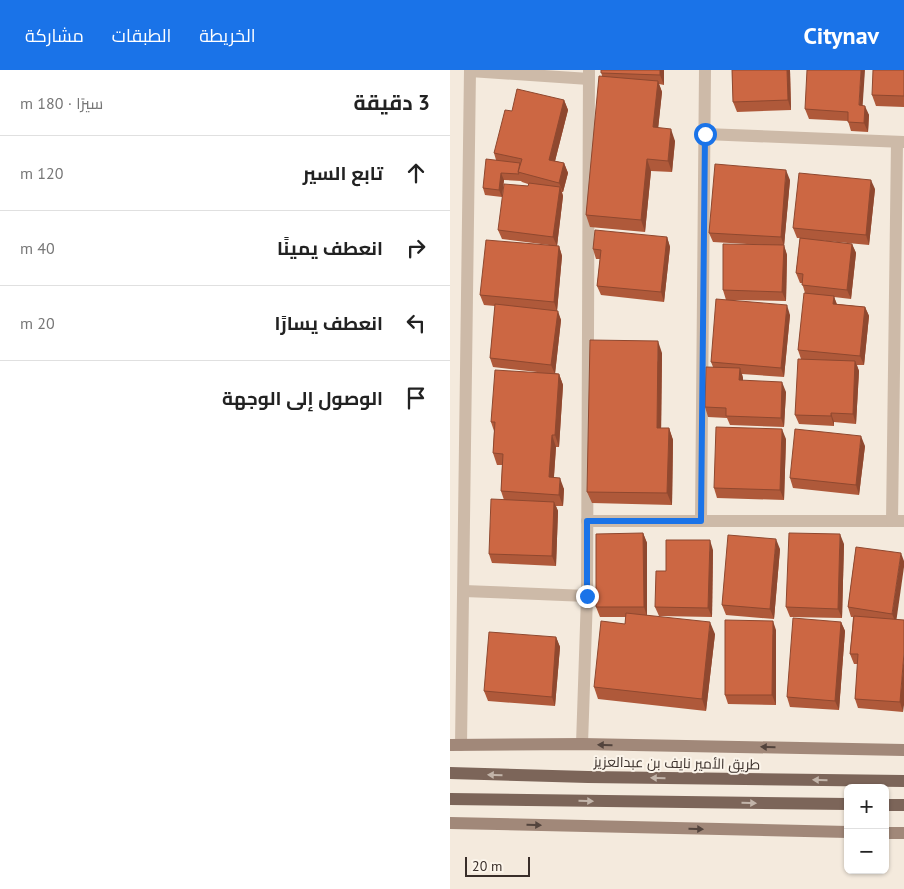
<!DOCTYPE html>
<html lang="ar">
<meta charset="utf-8">
<style>
:root{--surface:#fff;--page:#f6f6f6;--text:#222;--muted:#767676;--line:#e0e0e0;--accent:#1a73e8}
body{margin:0;font-family:"PT Sans",Cairo,sans-serif;background:var(--page);color:var(--text);direction:rtl}
.controls{position:absolute;right:15px;bottom:15px;display:grid;overflow:hidden;border-radius:8px;box-shadow:0 1px 4px #0004}
.controls button{width:45px;height:45px;display:grid;place-items:center;padding:0;border:0;border-bottom:1px solid var(--line);background:var(--surface);color:var(--text);font:25px sans-serif}
.scale{position:absolute;left:15px;bottom:12px;width:65px;box-sizing:border-box;padding-left:5px;border:2px solid #392e29;border-top:0;font-size:14px;line-height:18px;white-space:nowrap;color:#392e29;-webkit-text-stroke:4px #fbf4ea;paint-order:stroke}
.stop{position:absolute;width:15px;height:15px;margin:-11px;border:4px solid #1a73e8;border-radius:50%;background:#fff}
.stop.end{background:#1a73e8;border-color:#fff;box-shadow:0 1px 5px #0008}
.list{margin:0;padding:0;list-style:none}
h2{display:flex;justify-content:space-between;align-items:center;height:65px;margin:0;padding:0 20px;font-size:21px}
h2 small{font-size:16px;font-weight:400;color:var(--muted)}
.list li{display:grid;grid-template-columns:32px 1fr auto;gap:15px;align-items:center;box-sizing:border-box;height:75px;padding:0 20px;border-top:1px solid var(--line)}
.list b{display:block;font-size:19px;white-space:nowrap}
.list em{font-size:16px;font-style:normal;color:var(--muted)}
.icon{flex:none;width:28px;height:28px;fill:none;stroke:currentColor;stroke-width:2;stroke-linecap:round;stroke-linejoin:round}
.map{position:relative;flex:none;width:454px;height:819px;overflow:hidden;direction:ltr}
header{display:flex;align-items:center;gap:30px;box-sizing:border-box;height:70px;padding:0 25px;background:var(--accent);color:#fff}
header strong{font-size:24px}
nav{display:flex;gap:28px;margin-inline-start:auto;font-size:18px}
main{display:flex}
aside{flex:1;background:var(--surface)}
.map>svg:first-child{display:block}
.lines{fill:none;stroke-linecap:round;stroke-linejoin:round}
.street{stroke:#cdbaa8;stroke-width:12}
.secondary{stroke:#a18879;stroke-width:12}
.primary{stroke:#7c6559;stroke-width:12}
.wall{fill:#af593a}
.shaded-wall{fill:#8f482f}
.building{fill:#cc6743;stroke:#8f482f}
.oneway{fill:#53443d}
.oneway2{fill:#c2b4a9}
.route{stroke:#1a73e8;stroke-width:6}
.labels{text-anchor:middle;stroke-width:4;stroke-linejoin:round;paint-order:stroke}
.street-label{font-size:14px;fill:#392e29;stroke:#fbf4ea}
</style>
<header>
<strong>Citynav</strong>
<nav><a>الخريطة</a><a>الطبقات</a><a>مشاركة</a></nav>
</header>
<main>
<div class="map">
<svg width="454" height="819" viewBox="0 0 454 819">
<rect width="100%" height="100%" fill="#f4eadd"/>
<g class="lines">
<g class="street">
<polyline points="20,1 139,9"/>
<polyline points="255,64 454,72"/>
<polyline points="137,451 454,451"/>
<polyline points="251,451 255,0"/>
<polyline points="442,451 447,72"/>
<polyline points="14,521 137,526"/>
<polyline points="132,674 137,526 139,0"/>
<polyline points="11,675 20,0"/>
</g>
<g class="secondary">
<polyline points="0,675 132,674 454,680"/>
<polyline points="0,753 398,762"/>
<polyline points="435,763 454,763"/>
</g>
<g class="primary">
<polyline points="0,703 138,707 454,711"/>
<polyline points="0,729 398,734"/>
<polyline points="435,735 454,735"/>
</g>
</g>
<g class="wall">
<polygon points="151,0 214,0 214,15 209,14 212,22 208,58 225,71 222,102 201,101 195,162 140,157 136,145 152,6"/>
<polygon points="282,0 340,0 341,40 287,42 283,32"/>
<polygon points="454,0 454,37 426,36 422,25"/>
<polygon points="114,30 118,40 105,91 114,93 118,103 113,122 112,122 113,126 107,176 109,176 112,186 107,241 111,250 105,303 109,304 113,315 109,377 106,377 104,407 114,419 113,436 106,436 108,441 106,496 42,493 39,484 54,430 51,421 52,395 47,395 43,383 44,361 41,352 87,302 43,297 40,288 45,236 34,235 30,225 99,175 52,169 48,160 78,116 78,114 72,112 71,111 54,110 52,127 35,125 33,118 46,90 44,83 62,41"/>
<polygon points="413,36 419,45 418,62 401,61 398,51 359,49 355,39"/>
<polygon points="340,110 334,176 337,185 336,231 283,230 340,245 334,307 292,304 293,308 293,311 336,322 334,357 280,355 277,348 258,347 255,337 263,297 261,292 276,230 273,220 314,175 263,172 259,163"/>
<polygon points="425,119 419,175 366,170 402,174 406,183 401,229 384,227 387,234 415,237 419,246 414,295 407,295 409,301 406,354 384,352 384,356 349,354 345,345 351,289 348,280 355,223 352,213 350,213 346,203 350,168 347,168 343,158"/>
<polygon points="217,167 220,177 214,232 151,225 147,216 150,189 146,189 143,179"/>
<polygon points="212,283 211,358 219,358 223,370 222,435 142,433 137,422"/>
<polygon points="336,369 334,430 267,428 264,418"/>
<polygon points="415,376 409,425 343,418 340,408"/>
<polygon points="193,463 197,473 197,545 265,564 256,641 148,629 144,617 175,554 176,547 150,547 146,537"/>
<polygon points="394,474 392,548 340,547 336,537"/>
<polygon points="406,477 446,550 453,642 408,638 405,629 408,594 404,594 400,584 403,547 401,547 398,537"/>
<polygon points="330,479 324,549 276,545 272,535"/>
<polygon points="263,480 262,547 209,546 205,537 216,501"/>
<polygon points="391,552 395,561 389,640 340,637 337,627"/>
<polygon points="326,560 326,635 278,634 275,625"/>
<polygon points="106,567 110,577 105,636 38,631 34,621"/>
</g>
<g class="shaded-wall">
<polygon points="210,0 214,0 214,15 210,5"/>
<polygon points="337,0 340,0 341,40 338,30"/>
<polygon points="411,0 415,0 412,45 409,35"/>
<polygon points="208,11 212,22 207,69 203,57"/>
<polygon points="114,30 118,40 103,99 99,90"/>
<polygon points="415,36 419,45 418,62 414,53"/>
<polygon points="221,59 225,71 222,102 218,91"/>
<polygon points="197,89 201,101 195,162 191,150"/>
<polygon points="114,93 118,103 113,122 109,113"/>
<polygon points="336,100 340,110 334,176 331,167"/>
<polygon points="51,103 54,110 52,127 49,120"/>
<polygon points="421,110 425,119 419,175 416,165"/>
<polygon points="110,117 113,126 107,176 103,167"/>
<polygon points="217,167 220,177 214,232 211,222"/>
<polygon points="402,174 406,183 401,229 397,220"/>
<polygon points="334,175 337,185 336,231 332,222"/>
<polygon points="109,176 112,186 107,241 104,232"/>
<polygon points="384,226 387,236 383,234"/>
<polygon points="337,235 340,245 334,307 331,298"/>
<polygon points="415,237 419,246 414,295 410,286"/>
<polygon points="108,241 111,250 105,304 101,295"/>
<polygon points="208,271 212,283 211,370 207,358"/>
<polygon points="405,291 409,301 406,354 403,344"/>
<polygon points="290,298 293,308 293,320 289,310"/>
<polygon points="109,304 113,315 109,377 105,365"/>
<polygon points="332,312 336,322 334,357 331,348"/>
<polygon points="381,343 384,352 384,356 381,346"/>
<polygon points="219,358 223,370 222,435 217,423"/>
<polygon points="332,359 336,369 334,430 330,420"/>
<polygon points="102,365 106,377 103,418 99,407"/>
<polygon points="411,366 415,376 409,425 406,415"/>
<polygon points="110,408 114,419 113,436 109,425"/>
<polygon points="104,432 108,441 106,496 102,486"/>
<polygon points="193,463 197,473 197,546 194,537"/>
<polygon points="390,464 394,474 392,548 388,539"/>
<polygon points="326,469 330,479 324,549 320,539"/>
<polygon points="260,470 263,480 262,547 258,538"/>
<polygon points="451,483 454,491 454,497 446,553 442,544"/>
<polygon points="323,551 326,560 326,635 322,625"/>
<polygon points="260,552 265,564 256,641 252,629"/>
<polygon points="391,552 395,561 389,640 385,631"/>
<polygon points="106,567 110,577 105,636 102,627"/>
<polygon points="454,583 454,635 453,642 450,632"/>
</g>
<g class="building">
<polygon points="151,0 210,0 210,5 151,3"/>
<polygon points="282,0 337,0 338,30 283,32"/>
<polygon points="357,0 411,0 409,35 415,36 414,53 398,52 398,42 355,39"/>
<polygon points="423,0 454,0 454,26 422,25"/>
<polygon points="149,6 208,11 203,57 221,59 218,91 197,89 191,150 136,145"/>
<polygon points="67,19 114,30 99,90 114,93 109,113 68,102 72,89 44,83 55,40 62,41"/>
<polygon points="36,89 70,93 68,102 69,104 51,103 49,120 33,118"/>
<polygon points="265,94 336,100 331,167 259,163"/>
<polygon points="349,103 421,110 416,165 343,158"/>
<polygon points="79,113 110,117 103,167 48,160 54,114 78,116"/>
<polygon points="145,160 217,167 211,222 147,216 151,180 143,179"/>
<polygon points="350,168 402,174 397,220 352,215 353,204 346,203"/>
<polygon points="36,170 109,176 104,232 30,225"/>
<polygon points="273,174 334,175 332,222 273,220"/>
<polygon points="354,223 384,226 383,234 415,237 410,286 348,280"/>
<polygon points="266,229 337,235 331,298 261,292"/>
<polygon points="45,234 108,241 101,295 40,288"/>
<polygon points="140,270 208,271 207,358 219,358 217,423 137,422"/>
<polygon points="348,289 405,291 403,344 381,343 381,346 345,345"/>
<polygon points="256,297 290,298 289,310 332,312 331,348 276,346 276,338 255,337"/>
<polygon points="45,300 109,304 105,365 102,365 99,407 110,408 109,425 51,421 53,384 43,383 45,352 41,352"/>
<polygon points="266,357 332,359 330,420 264,418"/>
<polygon points="345,359 411,366 406,415 340,408"/>
<polygon points="41,429 104,432 102,486 39,484"/>
<polygon points="193,463 194,537 146,537 146,464"/>
<polygon points="339,463 390,464 388,539 336,537"/>
<polygon points="278,465 326,469 320,539 272,535"/>
<polygon points="216,470 260,470 258,538 205,537 206,501 216,501"/>
<polygon points="406,477 451,483 442,544 398,537"/>
<polygon points="176,543 260,552 252,629 144,617 151,551 175,554"/>
<polygon points="404,546 454,550 454,583 450,632 405,629 408,584 400,584"/>
<polygon points="343,548 391,552 385,631 337,627"/>
<polygon points="275,550 323,551 322,625 275,625"/>
<polygon points="39,562 106,567 102,627 34,621"/>
</g>
<defs><path id="oneway-solid" d="M-6-.8H1V-3.2L6.5 0L1 3.2V.8H-6Z" transform="scale(1.25)"/></defs>
<g class="oneway">
<use href="#oneway-solid" transform="translate(155 675) rotate(-179)"/>
<use href="#oneway-solid" transform="translate(318 677) rotate(-179)"/>
<use href="#oneway-solid" transform="translate(84 755) rotate(2)"/>
<use href="#oneway-solid" transform="translate(246 759) rotate(1)"/>
</g>
<g class="oneway2">
<use href="#oneway-solid" transform="translate(45 705) rotate(-178)"/>
<use href="#oneway-solid" transform="translate(208 708) rotate(-179)"/>
<use href="#oneway-solid" transform="translate(370 710) rotate(-179)"/>
<use href="#oneway-solid" transform="translate(136 731) rotate(1)"/>
<use href="#oneway-solid" transform="translate(299 733) rotate(1)"/>
</g>
<g class="lines">
<polyline class="route" points="137,526 137,451 251,451 255,64"/>
</g>
<g class="labels">
<g class="street-label">
<text transform="translate(227 693) rotate(1)" y="5">طريق الأمير نايف بن عبدالعزيز</text>
</g>
</g>
</svg>
<div class="controls">
<button>+</button>
<button>−</button>
</div>
<div class="scale">20 m</div>
<div class="stop" style="left:255px;top:64px"></div>
<div class="stop end" style="left:137px;top:526px"></div>
</div>
<aside>
<h2>3 دقيقة<small>سيرًا · 180 m</small></h2>
<ul class="list">
<li><svg class="icon" aria-label="ahead" viewBox="0 0 24 24"><path d="M12 20V5M6 11l6-6 6 6"/></svg><div><b>تابع السير</b></div><em>120 m</em></li>
<li><svg class="icon" aria-label="right" viewBox="0 0 24 24"><path d="M7 20v-9h11M14 6l5 5-5 5"/></svg><div><b>انعطف يمينًا</b></div><em>40 m</em></li>
<li><svg class="icon" aria-label="left" viewBox="0 0 24 24"><path d="M17 20v-9H6M10 6l-5 5 5 5"/></svg><div><b>انعطف يسارًا</b></div><em>20 m</em></li>
<li><svg class="icon" aria-label="arrive" viewBox="0 0 24 24"><path d="M6 21V4h12l-3 4 3 4H6"/></svg><div><b>الوصول إلى الوجهة</b></div></li>
</ul>
</aside>
</main>
